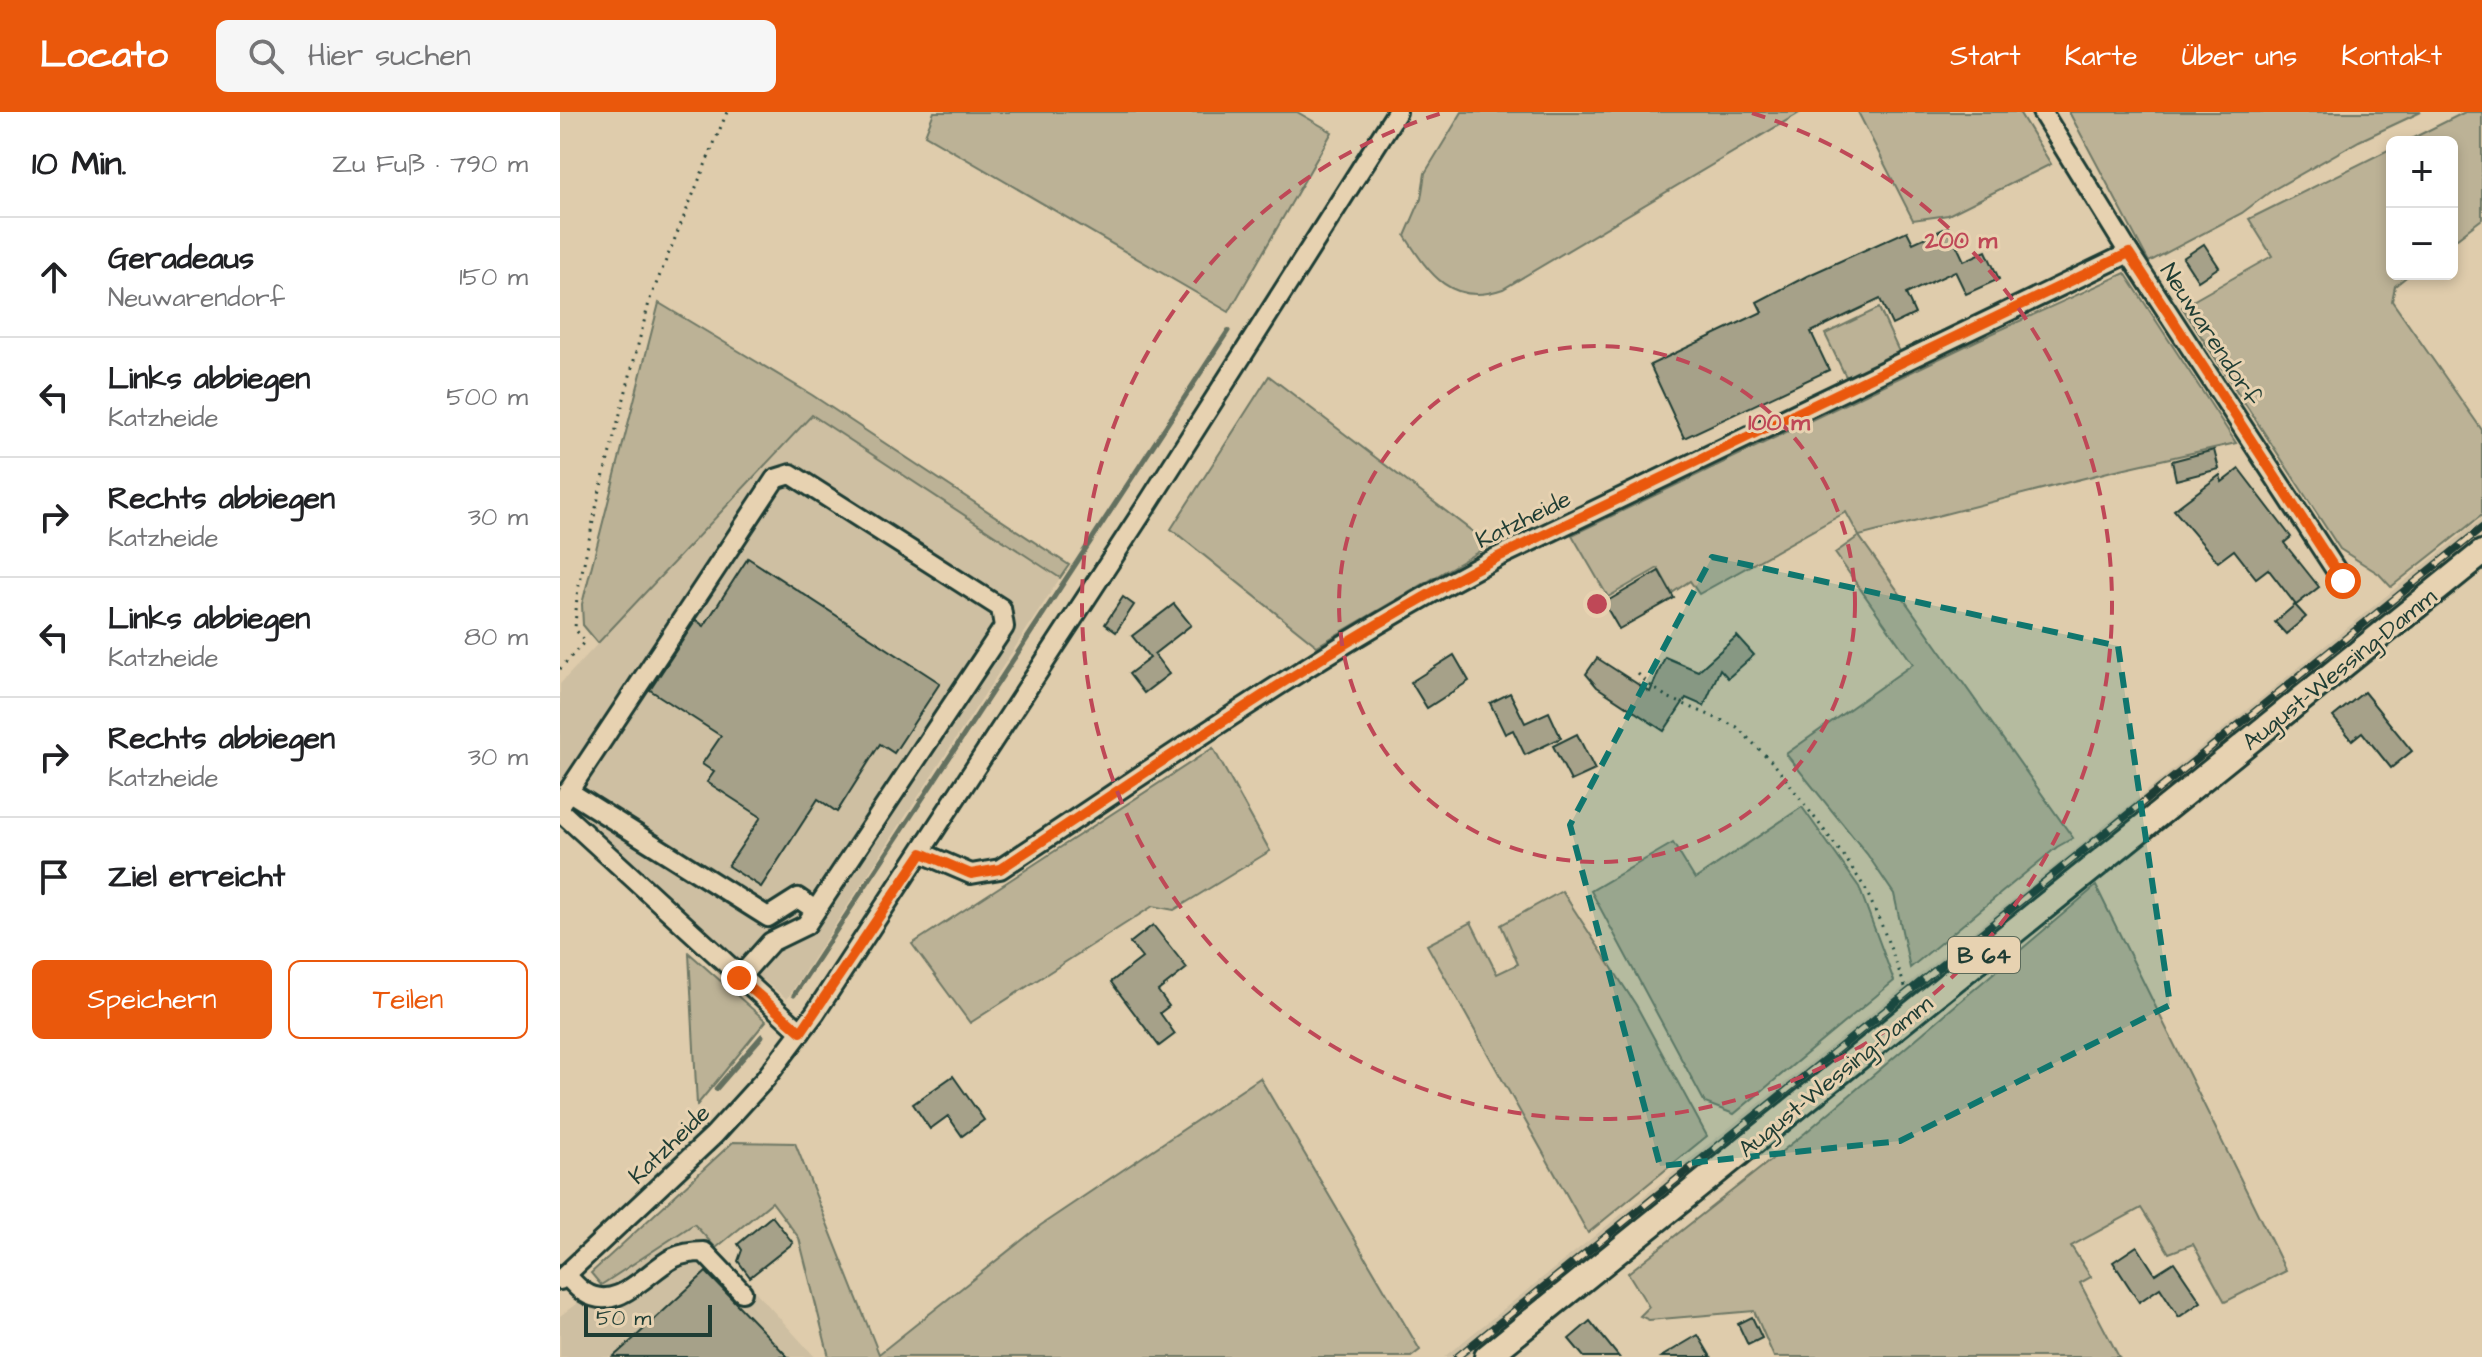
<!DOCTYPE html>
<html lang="de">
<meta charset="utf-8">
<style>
:root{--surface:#fff;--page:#f6f6f6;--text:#202124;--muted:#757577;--line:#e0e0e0;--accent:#ea580c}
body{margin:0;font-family:"Architects Daughter",sans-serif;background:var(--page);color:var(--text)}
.controls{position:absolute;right:24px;top:24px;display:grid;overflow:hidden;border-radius:12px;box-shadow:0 4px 12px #0003}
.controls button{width:72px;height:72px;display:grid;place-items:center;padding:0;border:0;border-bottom:2px solid var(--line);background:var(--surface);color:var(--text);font:40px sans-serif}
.scale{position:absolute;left:24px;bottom:20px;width:128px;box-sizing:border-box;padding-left:8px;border:4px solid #1f3d34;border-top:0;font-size:22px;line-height:28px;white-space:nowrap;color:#1f3d34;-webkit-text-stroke:6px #e7d2b1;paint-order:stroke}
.stop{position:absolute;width:24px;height:24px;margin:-18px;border:6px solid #ea580c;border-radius:50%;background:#fff}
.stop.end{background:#ea580c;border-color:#fff;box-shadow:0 2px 8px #0008}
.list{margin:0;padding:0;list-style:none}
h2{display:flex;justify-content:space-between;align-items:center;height:104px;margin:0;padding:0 32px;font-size:34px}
h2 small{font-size:26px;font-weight:400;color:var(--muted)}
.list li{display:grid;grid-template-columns:52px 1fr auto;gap:24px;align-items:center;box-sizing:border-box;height:120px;padding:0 32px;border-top:2px solid var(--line)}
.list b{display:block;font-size:30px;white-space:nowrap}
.list p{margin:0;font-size:26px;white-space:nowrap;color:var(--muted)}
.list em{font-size:26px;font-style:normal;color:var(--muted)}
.actions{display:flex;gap:16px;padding:24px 32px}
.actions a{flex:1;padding:18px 0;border:2px solid var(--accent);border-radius:12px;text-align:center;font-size:28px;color:var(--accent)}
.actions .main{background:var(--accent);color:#fff}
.icon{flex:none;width:44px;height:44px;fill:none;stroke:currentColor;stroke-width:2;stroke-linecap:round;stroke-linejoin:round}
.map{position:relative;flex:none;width:1922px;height:1245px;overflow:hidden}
header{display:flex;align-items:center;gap:48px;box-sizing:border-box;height:112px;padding:0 40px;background:var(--accent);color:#fff}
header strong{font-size:38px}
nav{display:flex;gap:44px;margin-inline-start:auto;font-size:28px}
.search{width:560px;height:72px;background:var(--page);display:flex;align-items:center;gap:20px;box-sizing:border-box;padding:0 28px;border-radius:12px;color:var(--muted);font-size:30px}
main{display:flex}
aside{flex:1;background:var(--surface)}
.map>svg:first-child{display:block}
.built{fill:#cebfa2}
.green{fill:#bcb296;stroke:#6e7865;stroke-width:2}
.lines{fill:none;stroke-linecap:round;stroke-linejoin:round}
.stream{stroke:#636f5f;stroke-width:5}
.building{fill:#a6a189;stroke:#1f3d34;stroke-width:2}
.minor-casing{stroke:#1f3d34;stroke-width:24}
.major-casing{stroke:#1f3d34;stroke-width:30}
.path{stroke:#1f3d34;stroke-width:3;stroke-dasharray:2 6;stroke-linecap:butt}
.minor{stroke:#e7d2b1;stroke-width:18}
.major{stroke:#e7d2b1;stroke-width:24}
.rail-casing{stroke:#1f3d34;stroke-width:8}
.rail{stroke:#e7d2b1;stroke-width:5;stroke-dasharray:15;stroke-linecap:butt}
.route{stroke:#ea580c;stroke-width:10}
.marked{fill:#0f766e;fill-opacity:0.2;stroke:#0f766e;stroke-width:6;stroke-dasharray:16 10;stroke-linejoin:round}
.ring{fill:none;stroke:#bf4857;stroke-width:4;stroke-dasharray:14 10}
.labels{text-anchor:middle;stroke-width:6;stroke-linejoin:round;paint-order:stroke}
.shield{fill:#e7d2b1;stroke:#5b6a5a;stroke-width:2}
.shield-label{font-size:22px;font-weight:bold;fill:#1f3d34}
.street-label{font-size:24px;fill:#1f3d34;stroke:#e7d2b1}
.centre{fill:#bf4857;stroke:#e7d2b1;stroke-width:4}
.ring-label{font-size:24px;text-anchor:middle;font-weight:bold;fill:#bf4857;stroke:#e7d2b1;stroke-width:6;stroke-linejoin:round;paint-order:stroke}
</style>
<header>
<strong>Locato</strong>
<div class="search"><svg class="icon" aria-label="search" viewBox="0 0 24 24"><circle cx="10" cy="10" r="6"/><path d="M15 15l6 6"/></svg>Hier suchen</div>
<nav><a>Start</a><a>Karte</a><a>Über uns</a><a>Kontakt</a></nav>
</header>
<main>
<aside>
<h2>10 Min.<small>Zu Fuß · 790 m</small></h2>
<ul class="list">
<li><svg class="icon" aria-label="ahead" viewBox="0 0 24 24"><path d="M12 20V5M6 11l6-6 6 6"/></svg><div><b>Geradeaus</b><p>Neuwarendorf</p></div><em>150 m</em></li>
<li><svg class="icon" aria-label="left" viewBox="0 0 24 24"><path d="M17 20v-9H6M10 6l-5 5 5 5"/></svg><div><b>Links abbiegen</b><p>Katzheide</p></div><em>500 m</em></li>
<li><svg class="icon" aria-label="right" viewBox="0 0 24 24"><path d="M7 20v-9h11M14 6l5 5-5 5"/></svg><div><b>Rechts abbiegen</b><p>Katzheide</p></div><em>30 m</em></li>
<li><svg class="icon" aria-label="left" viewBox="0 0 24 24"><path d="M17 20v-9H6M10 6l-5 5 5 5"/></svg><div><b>Links abbiegen</b><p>Katzheide</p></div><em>80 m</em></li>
<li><svg class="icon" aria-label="right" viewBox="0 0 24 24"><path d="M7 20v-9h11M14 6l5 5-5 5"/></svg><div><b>Rechts abbiegen</b><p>Katzheide</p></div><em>30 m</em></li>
<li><svg class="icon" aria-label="arrive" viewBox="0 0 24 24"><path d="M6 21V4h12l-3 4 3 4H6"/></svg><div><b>Ziel erreicht</b></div></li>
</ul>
<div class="actions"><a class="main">Speichern</a><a>Teilen</a></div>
</aside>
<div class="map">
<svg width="1922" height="1245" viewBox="0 0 1922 1245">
<rect width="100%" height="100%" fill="#dfccac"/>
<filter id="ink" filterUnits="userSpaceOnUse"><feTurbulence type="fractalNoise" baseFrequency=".0125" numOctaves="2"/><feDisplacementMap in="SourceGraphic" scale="16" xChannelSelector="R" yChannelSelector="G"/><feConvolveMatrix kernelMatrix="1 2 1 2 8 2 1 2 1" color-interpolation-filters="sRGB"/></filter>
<g filter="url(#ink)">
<g class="built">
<polygon points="252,303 500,466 227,887 171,843 115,793 0,684 0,572"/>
<polygon points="1922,406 1922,421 977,1187 906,1245 884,1245 1517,736"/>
<polygon points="134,1112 255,1245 0,1245 0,1204 41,1173"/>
</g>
<g class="green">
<polygon points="374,0 737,0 772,20 669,200 365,23"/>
<path d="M902,0H1241L943,177C892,195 870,163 845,124L861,87L865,61Z"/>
<polygon points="1298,0 1459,0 1491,52 1388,103 1353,108"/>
<polygon points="1509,0 1861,0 1799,29 1711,79 1682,101 1589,150"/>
<polygon points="1905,0 1922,0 1922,107 1892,130 1892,30 1845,30"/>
<polygon points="1832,36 1832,162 1850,162 1835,174 1832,189 1922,318 1922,403 1831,475 1819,462 1780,437 1622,195 1712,144 1689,107"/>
<polygon points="1565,161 1676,331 1552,359 1299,424 1513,726 1497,735 1350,856 1334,782 1307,742 1226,642 1353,552 1275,441 1299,424 1286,400 1139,482 1130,469 1112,481 1098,456 1048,485 1012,423 1418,228"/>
<polygon points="99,191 252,283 509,453 500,466 252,303 38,531 23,513 22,492"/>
<polygon points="1319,196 1341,244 1293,268 1285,263 1265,222"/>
<polygon points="709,264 930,433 757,534 611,417"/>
<polygon points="653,636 710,739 614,798 593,794 410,911 352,832"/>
<polygon points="1242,695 1299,775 1334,869 1174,1002 1145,991 1031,779 1113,731 1135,767"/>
<polygon points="1536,774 1726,1159 1665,1190 1633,1132 1609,1141 1581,1096 1511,1134 1531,1165 1520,1171 1559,1245 1214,1245 1194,1199 1089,1208 1080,1204 1089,1195 1068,1161 1245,1021"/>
<polygon points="1002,779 1076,893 1147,1024 1028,1121 867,833 911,810 937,862 958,852 941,813"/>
<polygon points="129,841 206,909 137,993"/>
<polygon points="700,966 860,1238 851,1245 269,1245 239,1126 212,1090 156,1136 134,1112 41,1173 31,1161 173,1030 235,1031 319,1242 481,1113"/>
</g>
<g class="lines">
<g class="stream">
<polyline points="234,883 668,219"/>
<polyline points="156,977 202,924"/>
</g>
</g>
<g class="building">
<polygon points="1388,115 1404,149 1426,139 1439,167 1406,182 1395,159 1346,182 1355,202 1332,213 1320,187 1251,220 1269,258 1124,326 1090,253 1202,200 1197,190 1247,164 1347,119 1353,131"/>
<polygon points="1644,132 1659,155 1638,169 1623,146"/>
<polygon points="1654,338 1659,357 1616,368 1612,349"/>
<polygon points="1679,357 1731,425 1724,431 1759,475 1736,493 1708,457 1696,466 1674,438 1658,450 1614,398 1660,363 1662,370"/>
<polygon points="188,446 380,571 334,641 320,632 277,700 258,687 201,775 168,754 201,705 147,670 154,660 142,652 161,624 90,578 136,508 144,514"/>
<polygon points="1099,459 1114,486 1059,517 1044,491"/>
<polygon points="563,485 574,493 556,520 545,512"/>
<polygon points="614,492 631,513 594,542 609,562 584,581 569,562 590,546 572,524"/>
<polygon points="1735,493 1746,505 1726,522 1715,510"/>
<polygon points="1177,524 1194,543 1168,566 1160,557 1144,594 1126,586 1104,619 1037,575 1026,562 1037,546 1090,580 1105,545 1138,559"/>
<polygon points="894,543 909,569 867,596 851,570"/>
<polygon points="1804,580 1852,639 1831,656 1802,620 1792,628 1773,605"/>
<polygon points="950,581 965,611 989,600 1001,626 965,643 953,618 945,622 930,591"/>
<polygon points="1017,622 1035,658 1011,669 993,634"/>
<polygon points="593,813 627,856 598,879 609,894 600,901 615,922 599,934 551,870 582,846 570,831"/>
<polygon points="393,964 424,1008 402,1024 388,1004 370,1017 353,992"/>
<polygon points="212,1104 233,1131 190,1165 178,1149 182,1138 178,1132"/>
<polygon points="1577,1134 1595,1162 1614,1150 1641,1190 1619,1205 1600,1176 1579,1190 1553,1150"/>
<polygon points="146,1160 228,1245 53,1245 71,1229"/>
<polygon points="1192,1205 1202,1226 1188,1233 1178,1212"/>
<polygon points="1030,1209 1059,1245 1024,1245 1009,1227"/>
<polygon points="1138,1223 1151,1245 1101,1245"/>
</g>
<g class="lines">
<defs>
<g id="minor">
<polyline points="1482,0 1569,141 1783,469"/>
<polyline points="8,679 208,805 238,786 255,798"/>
<polyline points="0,692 215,367 231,362 441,496 444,515 246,813 211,830 179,866"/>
<polyline points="0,699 241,920"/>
<path d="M362,741L411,762L440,757C603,650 765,535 938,445L1569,141"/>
<path d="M6,1163C11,1168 17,1176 24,1180C57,1202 86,1160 113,1146C123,1141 133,1140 144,1140L182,1180"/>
<polyline points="0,1168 154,1023 205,967 255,901 589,390 837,0"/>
</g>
<polyline id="major" points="927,1245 1922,441"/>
</defs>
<use href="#minor" class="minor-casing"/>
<use href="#major" class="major-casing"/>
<g class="path">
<polyline points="0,557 25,529 15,517 17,483 39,382 90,187 167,0"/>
<polyline points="1078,562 1091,574 1107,585 1177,615 1215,653 1288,750 1305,776 1322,814 1347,880"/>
</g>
<use href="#minor" class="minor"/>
<use href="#major" class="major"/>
<defs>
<polyline id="rail" points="897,1245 1922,416"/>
</defs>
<use href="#rail" class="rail-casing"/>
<use href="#rail" class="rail"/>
</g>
</g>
<g class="lines" filter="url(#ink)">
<path class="route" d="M179,866L241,920L362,741L411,762L440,757C603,650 765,535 938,445L1569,141L1783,469"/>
</g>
<path class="marked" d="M1152,445L1558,534L1610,893L1340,1029L1100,1054L1010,713Z"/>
<g class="ring">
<circle cx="1037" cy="492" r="258"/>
<path d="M1192 1A515 515 0 1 1 882 1"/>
</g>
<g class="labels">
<rect class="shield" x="1388" y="825" width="72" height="36" rx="6"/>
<g class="shield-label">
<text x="1424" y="851">B 64</text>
</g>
<g class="street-label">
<text transform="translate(1651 222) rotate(57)" y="8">Neuwarendorf</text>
<text transform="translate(963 407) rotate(-26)" y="8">Katzheide</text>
<text transform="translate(1779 557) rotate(-39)" y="8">August-Wessing-Damm</text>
<text transform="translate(1275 964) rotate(-39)" y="8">August-Wessing-Damm</text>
<text transform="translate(109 1032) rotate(-44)" y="8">Katzheide</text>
</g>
</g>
<circle cx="1037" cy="492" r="12" class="centre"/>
<g class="ring-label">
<text x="1401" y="136">200 m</text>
<text x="1219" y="318">100 m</text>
</g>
</svg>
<div class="controls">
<button>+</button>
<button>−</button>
</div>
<div class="scale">50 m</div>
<div class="stop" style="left:1783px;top:469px"></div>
<div class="stop end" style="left:179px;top:866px"></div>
</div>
</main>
